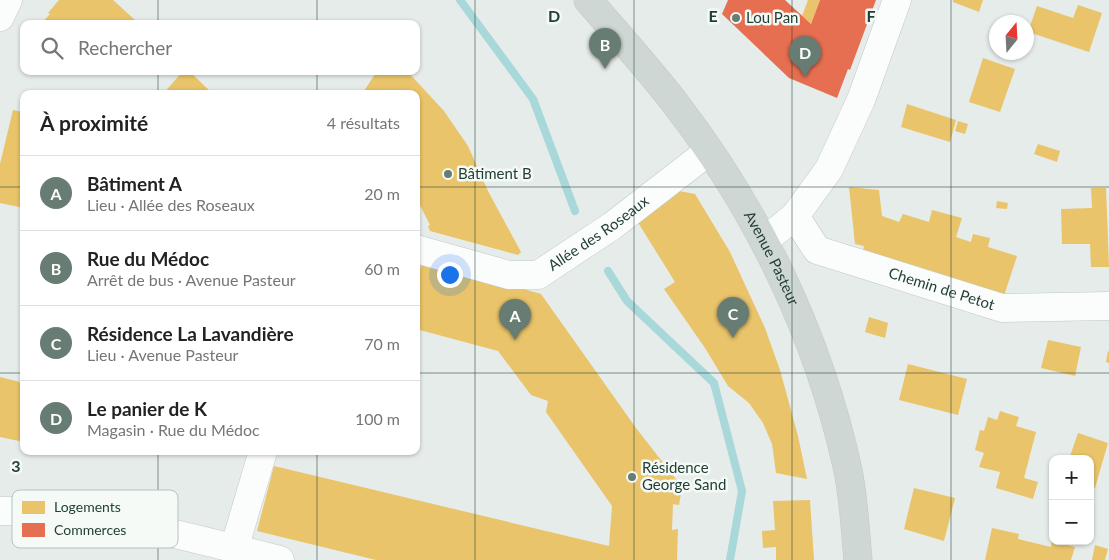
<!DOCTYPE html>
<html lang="fr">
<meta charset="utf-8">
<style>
:root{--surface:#fff;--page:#f2f2f2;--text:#222;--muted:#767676;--line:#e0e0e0;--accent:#677c73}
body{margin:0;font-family:Lato,sans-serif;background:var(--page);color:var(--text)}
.controls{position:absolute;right:15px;bottom:15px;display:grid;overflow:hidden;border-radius:10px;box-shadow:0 1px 4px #0004}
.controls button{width:45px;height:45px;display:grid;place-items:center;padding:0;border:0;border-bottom:1px solid var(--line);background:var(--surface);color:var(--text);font:25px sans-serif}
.compass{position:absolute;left:989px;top:15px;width:45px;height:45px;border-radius:50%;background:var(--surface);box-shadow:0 1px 4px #0004;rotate:18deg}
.you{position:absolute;left:449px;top:274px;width:18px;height:18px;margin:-12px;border:4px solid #fff;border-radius:50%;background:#1a73e8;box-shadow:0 0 0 8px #1a73e833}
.badge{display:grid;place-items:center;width:32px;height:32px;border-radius:50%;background:var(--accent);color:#fff;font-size:16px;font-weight:700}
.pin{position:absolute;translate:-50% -41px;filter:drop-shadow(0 1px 2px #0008)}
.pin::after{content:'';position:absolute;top:26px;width:18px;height:15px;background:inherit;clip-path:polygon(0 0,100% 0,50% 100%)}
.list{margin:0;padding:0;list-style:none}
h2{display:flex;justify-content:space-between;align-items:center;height:65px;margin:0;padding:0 20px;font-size:21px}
h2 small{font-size:16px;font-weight:400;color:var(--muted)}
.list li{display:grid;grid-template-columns:32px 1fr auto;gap:15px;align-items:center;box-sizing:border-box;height:75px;padding:0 20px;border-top:1px solid var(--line)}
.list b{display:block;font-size:19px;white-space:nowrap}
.list p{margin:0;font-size:16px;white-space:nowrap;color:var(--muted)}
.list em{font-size:16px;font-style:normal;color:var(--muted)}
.icon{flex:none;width:28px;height:28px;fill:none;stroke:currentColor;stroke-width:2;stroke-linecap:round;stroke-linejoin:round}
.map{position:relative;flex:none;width:1109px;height:560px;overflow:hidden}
.search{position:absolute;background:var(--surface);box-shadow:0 1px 4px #0004;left:20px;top:20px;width:400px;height:55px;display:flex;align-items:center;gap:12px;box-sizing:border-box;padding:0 18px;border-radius:10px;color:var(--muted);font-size:19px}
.panel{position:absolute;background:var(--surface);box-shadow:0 1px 4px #0004;left:20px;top:90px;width:400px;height:365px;border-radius:10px}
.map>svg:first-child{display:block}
.homes{fill:#e9c46a}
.shops{fill:#e76f51}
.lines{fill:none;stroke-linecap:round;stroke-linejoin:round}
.stream{stroke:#a8d8d9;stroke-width:8}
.minor-casing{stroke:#c3c9c6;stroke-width:29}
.major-casing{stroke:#c2cac7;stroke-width:29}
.minor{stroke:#fbfcfc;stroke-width:28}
.major{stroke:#ced7d3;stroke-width:28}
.grid{fill:none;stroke:#234034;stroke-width:1;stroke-opacity:0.55}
.poi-dot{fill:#677c73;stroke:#f5faf7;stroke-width:2}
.labels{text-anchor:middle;stroke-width:5;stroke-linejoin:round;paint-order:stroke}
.poi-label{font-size:15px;fill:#234034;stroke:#f5faf7;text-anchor:start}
.street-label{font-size:15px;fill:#234034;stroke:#f5faf7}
.key{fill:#f5faf7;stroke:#b6c2bc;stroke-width:1}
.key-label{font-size:14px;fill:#234034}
.grid-label{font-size:16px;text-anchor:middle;font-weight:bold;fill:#234034;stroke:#f5faf7;stroke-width:5;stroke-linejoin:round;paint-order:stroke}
</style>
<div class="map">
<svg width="1109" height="560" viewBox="0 0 1109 560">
<rect width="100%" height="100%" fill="#e6ece9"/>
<g class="homes">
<polygon points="59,0 113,0 136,21 133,24 41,24 50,14 48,13"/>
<polygon points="808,0 820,0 811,24 802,16"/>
<polygon points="953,0 983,0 979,12 953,2"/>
<polygon points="1078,5 1102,13 1089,52 1028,32 1037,6 1073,18"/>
<polygon points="983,58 1015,69 1000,112 969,102"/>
<polygon points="183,71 189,71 213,94 163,94"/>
<polygon points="377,71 407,71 444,111 468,146 488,191 521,252 518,255 430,231 428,226 430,225 416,197 416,94 362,94"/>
<polygon points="907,104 956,120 950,142 901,127"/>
<polygon points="13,110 24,112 24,208 0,203 0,164"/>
<polygon points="958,121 968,124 965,134 955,131"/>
<polygon points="1038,144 1060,151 1057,162 1034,154"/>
<polygon points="849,187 879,190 882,216 899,222 903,214 929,222 932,210 962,218 956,237 971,242 973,234 990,238 988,247 1017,256 1003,299 861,259 864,246 855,244"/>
<polygon points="1091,188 1106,188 1109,267 1091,267 1090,244 1062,244 1061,209 1092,208"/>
<polygon points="674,190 695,194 730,252 747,289 765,328 780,370 798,436 807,479 776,473 772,444 763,423 749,403 728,386 705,348 664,289 675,282 634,216"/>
<polygon points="997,201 1008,203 1007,209 996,208"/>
<polygon points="422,260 541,294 636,428 682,487 679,505 673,504 672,530 678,529 677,560 376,560 257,531 274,466 609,546 612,506 546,412 548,401 531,395 498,351 416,329 416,289"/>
<polygon points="869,317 888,323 885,338 865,332"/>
<polygon points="1048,340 1081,347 1075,376 1041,368"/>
<polygon points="1108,351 1109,352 1109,363 1106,362"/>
<polygon points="908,364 967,379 958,415 899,400"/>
<polygon points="0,377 24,383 24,442 0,437"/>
<polygon points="1000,411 1019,417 1016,426 1036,432 1024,478 1038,482 1033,499 996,488 1000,472 979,467 984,453 975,450 980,430 984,431 988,417 997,420"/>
<polygon points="1078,433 1108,443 1095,488 1090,486 1090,459 1069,459"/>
<polygon points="1057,455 1068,458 1068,459 1056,459"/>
<polygon points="914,488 955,498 944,541 904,529"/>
<polygon points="810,500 814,560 776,560 776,547 763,548 762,531 775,530 773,501"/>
<polygon points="992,528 1019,534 1018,539 1051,547 1052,541 1075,547 1071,560 985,560"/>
<polygon points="1095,545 1108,549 1105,560 1092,560"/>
</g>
<polygon class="shops" points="728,0 785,0 811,24 820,0 876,0 850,70 848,69 837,98 789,78 722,14"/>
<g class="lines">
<g class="stream">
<polyline points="460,0 533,99 575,211"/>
<polyline points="608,271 627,301 714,383 742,491 730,560"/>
</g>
<defs>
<g id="minor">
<polyline points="0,17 8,0"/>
<path id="s1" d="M795,216L817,250L1002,308L1109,306"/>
<polyline points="765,240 795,216 829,169 861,100 897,0"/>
<path id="s2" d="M416,249L509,275H538L612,226L709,151"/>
<path d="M0,511C96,510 188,537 280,560"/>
<polyline points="234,549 263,451"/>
</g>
<g id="major">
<path id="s3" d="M588,0C618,35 650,70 678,107C759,213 818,336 847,466C854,496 855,530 858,560"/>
</g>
</defs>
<use href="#minor" class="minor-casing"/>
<use href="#major" class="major-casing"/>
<use href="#minor" class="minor"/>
<use href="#major" class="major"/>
</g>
<path class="grid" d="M158,0V24M317,0V24M475,0V560M634,0V560M792,0V560M951,0V560M158,71V94M317,71V94M0,187H24M416,187H1109M0,373H24M416,373H1109M158,451V560M317,451V560"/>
<g class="poi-dot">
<circle cx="736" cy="18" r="5"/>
<circle cx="448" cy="174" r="5"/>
<circle cx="632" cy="477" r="5"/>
</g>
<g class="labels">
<g class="poi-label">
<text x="746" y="23">Lou Pan</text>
<text x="458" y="179">Bâtiment B</text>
<text x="642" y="473">Résidence<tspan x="642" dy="17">George Sand</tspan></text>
</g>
<g class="street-label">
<text dy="5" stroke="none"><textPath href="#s2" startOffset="199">Allée des Roseaux</textPath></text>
<text dy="5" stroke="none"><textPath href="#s3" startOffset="318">Avenue Pasteur</textPath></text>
<text dy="5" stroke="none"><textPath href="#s1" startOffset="171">Chemin de Petot</textPath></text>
</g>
</g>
<rect x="12" y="490" width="166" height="58" rx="8" class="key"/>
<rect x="22" y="501" width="23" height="13" fill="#e9c46a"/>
<rect x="22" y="523" width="23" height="14" fill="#e76f51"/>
<g class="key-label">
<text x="54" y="512">Logements</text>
<text x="54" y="535">Commerces</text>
</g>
<g class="grid-label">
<text x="554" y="22">D</text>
<text x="713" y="22">E</text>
<text x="871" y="22">F</text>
<text x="16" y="472">3</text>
</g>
</svg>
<div class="controls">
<button>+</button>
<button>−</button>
</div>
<svg class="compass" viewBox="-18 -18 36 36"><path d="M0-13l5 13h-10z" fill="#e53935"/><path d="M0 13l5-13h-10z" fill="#767676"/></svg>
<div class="you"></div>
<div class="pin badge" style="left:515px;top:340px">A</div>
<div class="pin badge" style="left:605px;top:69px">B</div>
<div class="pin badge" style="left:733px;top:338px">C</div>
<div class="pin badge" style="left:805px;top:77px">D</div>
<div class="search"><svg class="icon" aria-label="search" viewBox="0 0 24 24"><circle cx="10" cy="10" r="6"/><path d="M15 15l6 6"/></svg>Rechercher</div>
<section class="panel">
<h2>À proximité<small>4 résultats</small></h2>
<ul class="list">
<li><span class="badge">A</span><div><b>Bâtiment A</b><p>Lieu · Allée des Roseaux</p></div><em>20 m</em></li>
<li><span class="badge">B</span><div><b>Rue du Médoc</b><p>Arrêt de bus · Avenue Pasteur</p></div><em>60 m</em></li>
<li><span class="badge">C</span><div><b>Résidence La Lavandière</b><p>Lieu · Avenue Pasteur</p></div><em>70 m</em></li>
<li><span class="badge">D</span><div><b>Le panier de K</b><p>Magasin · Rue du Médoc</p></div><em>100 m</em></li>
</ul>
</section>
</div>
